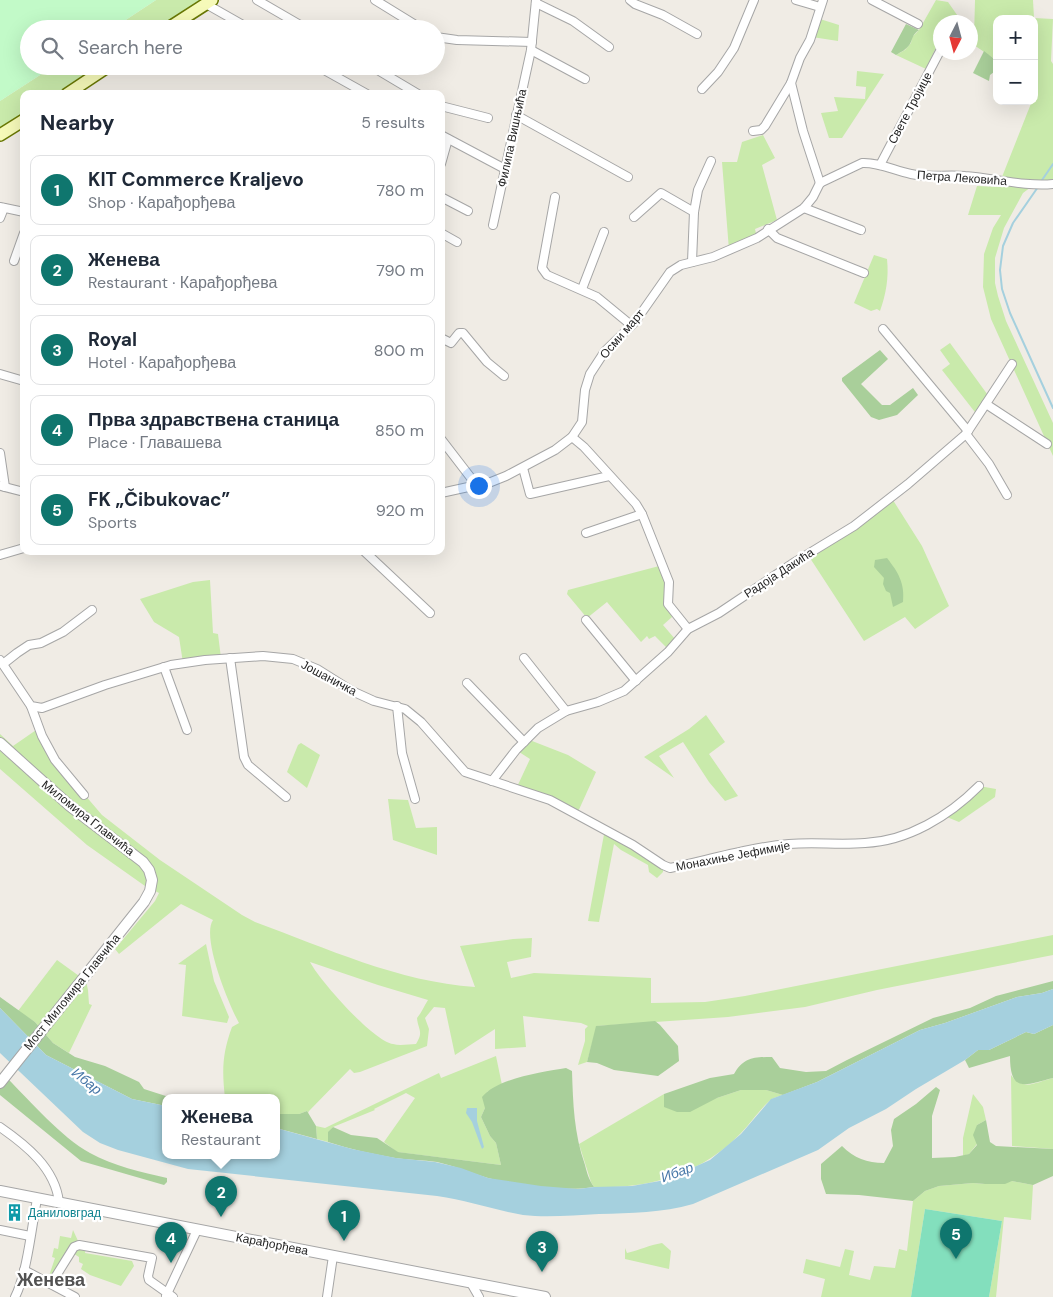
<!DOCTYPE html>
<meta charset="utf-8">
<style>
:root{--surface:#fff;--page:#f2f2f3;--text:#1f2937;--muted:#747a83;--line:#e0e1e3;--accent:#0f766e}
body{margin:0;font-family:"DM Sans",sans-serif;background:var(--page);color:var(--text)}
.controls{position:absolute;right:15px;top:15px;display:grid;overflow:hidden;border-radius:10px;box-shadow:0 5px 20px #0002}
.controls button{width:45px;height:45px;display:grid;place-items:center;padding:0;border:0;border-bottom:1px solid var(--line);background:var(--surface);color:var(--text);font:25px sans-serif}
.compass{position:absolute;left:933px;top:15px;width:45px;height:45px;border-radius:50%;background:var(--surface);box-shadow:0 5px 20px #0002;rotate:186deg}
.you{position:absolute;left:478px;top:485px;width:18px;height:18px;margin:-12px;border:4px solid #fff;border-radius:50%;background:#1a73e8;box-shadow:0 0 0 8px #1a73e833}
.badge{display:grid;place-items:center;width:32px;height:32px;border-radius:50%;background:var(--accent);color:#fff;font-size:16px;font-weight:700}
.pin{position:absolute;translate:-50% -41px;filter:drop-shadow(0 1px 2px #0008)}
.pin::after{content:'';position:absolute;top:26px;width:18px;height:15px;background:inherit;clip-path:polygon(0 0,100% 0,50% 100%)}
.popup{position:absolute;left:162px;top:1094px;width:118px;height:65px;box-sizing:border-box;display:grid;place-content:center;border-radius:10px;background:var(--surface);filter:drop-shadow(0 1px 4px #0005);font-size:16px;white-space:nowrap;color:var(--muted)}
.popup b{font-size:19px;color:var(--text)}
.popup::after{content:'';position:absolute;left:50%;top:100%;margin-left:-10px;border:10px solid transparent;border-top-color:var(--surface)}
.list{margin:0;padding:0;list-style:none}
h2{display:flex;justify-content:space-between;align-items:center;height:65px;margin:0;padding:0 20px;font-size:21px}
h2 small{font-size:16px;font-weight:400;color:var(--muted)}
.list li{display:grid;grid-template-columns:32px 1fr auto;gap:15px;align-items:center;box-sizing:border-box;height:70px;margin:0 10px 10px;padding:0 10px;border:1px solid var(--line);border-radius:10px}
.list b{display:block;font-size:19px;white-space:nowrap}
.list p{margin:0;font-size:16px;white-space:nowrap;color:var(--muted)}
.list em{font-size:16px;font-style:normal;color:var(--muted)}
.icon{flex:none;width:28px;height:28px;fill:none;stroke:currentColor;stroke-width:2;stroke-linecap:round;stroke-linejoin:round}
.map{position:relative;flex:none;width:1053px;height:1297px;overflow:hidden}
.search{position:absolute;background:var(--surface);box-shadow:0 5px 20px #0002;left:20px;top:20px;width:425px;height:55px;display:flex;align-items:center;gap:12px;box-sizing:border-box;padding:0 18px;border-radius:28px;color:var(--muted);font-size:19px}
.panel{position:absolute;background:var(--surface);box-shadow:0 5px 20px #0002;left:20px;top:90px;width:425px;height:465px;border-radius:10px}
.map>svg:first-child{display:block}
.grass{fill:#c9eaab;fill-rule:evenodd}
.forest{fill:#a9cf9a}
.park{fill:#c2fac8}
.pitch{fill:#83dfbd}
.water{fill:#a5d0de}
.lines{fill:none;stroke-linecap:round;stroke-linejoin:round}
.stream{stroke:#a5d0de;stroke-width:2}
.minor-casing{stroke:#a6a6a6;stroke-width:10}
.tertiary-casing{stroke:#a6a6a6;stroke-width:12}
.secondary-casing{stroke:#697804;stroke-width:14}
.minor{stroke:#fff;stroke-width:8}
.tertiary{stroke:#fff;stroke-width:10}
.secondary{stroke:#f6fab9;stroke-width:11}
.labels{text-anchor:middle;stroke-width:4.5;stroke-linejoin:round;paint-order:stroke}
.street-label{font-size:12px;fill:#1f1f1f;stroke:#fff}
.culture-label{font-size:12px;fill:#0d838f;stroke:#fff;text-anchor:start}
.water-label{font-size:14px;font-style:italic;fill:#4777a8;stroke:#fff}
.district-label{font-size:18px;font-weight:bold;fill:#525252;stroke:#fff}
</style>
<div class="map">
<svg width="1053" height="1297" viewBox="0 0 1053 1297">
<rect width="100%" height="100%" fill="#f0ece5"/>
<g class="grass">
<polygon points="156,0 212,0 167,29 112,29"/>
<polygon points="936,0 948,2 962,22 940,22 940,39 926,69 896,55 905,50 911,43 912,37 919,30"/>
<polygon points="975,0 1033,0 1034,18 1053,19 1051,61 1053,64 1053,184 1035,184 1023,193 1004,228 995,258 995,283 998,296 1006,321 1053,423 1053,456 991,319 983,287 984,254 993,228 1001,215 968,215 977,186 998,187 1032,101 1036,102 1034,98 1034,19 997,19 997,56 993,58 971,43 971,34 974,38"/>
<polygon points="820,19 839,25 838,41 812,37"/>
<polygon points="54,66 109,66 67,94 24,94 24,120 0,135 0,101"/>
<polygon points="857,71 884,74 842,138 829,138 821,113 838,111 834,97 865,99 866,87 856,86"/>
<polygon points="763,135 775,158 762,165 777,220 755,229 757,238 729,250 722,162 737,162 742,142"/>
<path d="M874,255L887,259C889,278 886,294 880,311L877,309L871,311L854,303Z"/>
<polygon points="950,343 990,398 978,416 942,370 950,364 940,350"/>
<polygon points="891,497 922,546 949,606 915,629 905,617 864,641 808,555"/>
<polygon points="663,565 668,604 672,617 663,625 675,639 666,647 655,636 649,639 647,636 641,642 607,602 587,618 567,594 568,590"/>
<polygon points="210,580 213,633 218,634 221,658 183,663 179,637 154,622 140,599 193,582"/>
<polygon points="706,715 725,742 709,754 738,796 725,801 709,782 683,742 659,756 674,778 644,757 689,729"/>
<path d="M39,728L55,760L102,815L160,860L242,915L255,922C326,948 399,982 475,987L460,946L513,939L532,938L531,957L507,962L511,978L534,973L651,978V1003L705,1002L745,996L1053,935V955L877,990L805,1007L728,1017L597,1026L587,1062L578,1065L585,1041V1029L588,1026L581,1023L523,1016L526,1047L495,1049V1029L455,1055L445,1008L434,1007L425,1018L429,1029L427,1046L360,1072L354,1073L350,1069L309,1111L308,1113L307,1111L299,1114H276V1098H225C222,1071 222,1054 232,1027L239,1023C229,1005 201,937 213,920L181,904L119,954L115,949L155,901L159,893L145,886L87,845L0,769V734L13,746ZM310,962L378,985L428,1000C424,1006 422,1012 417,1018C418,1030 424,1031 416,1044C409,1044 400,1046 393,1044C373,1041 320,981 310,962Z"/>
<polygon points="527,739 568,755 596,772 577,814 516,789 530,759 516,750"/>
<polygon points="301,743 320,755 307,788 287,772 298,745"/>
<polygon points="979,786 996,789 995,797 959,822 942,815"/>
<polygon points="388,799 408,800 416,828 437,827 437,855 393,840"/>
<polygon points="605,829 663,865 663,872 657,878 649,872 648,865 621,850 614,844 599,922 588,921"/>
<polygon points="206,944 214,981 229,1017 227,1023 182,1016 186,965 178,964"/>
<polygon points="57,960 86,981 88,990 89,1004 92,1005 69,1053 53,1043 35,1022 18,1011"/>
<polygon points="496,1056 502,1085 487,1092 485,1108 481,1117 490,1136 496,1143 501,1165 397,1152 384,1142 415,1098 406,1093 374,1109 375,1110 333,1127 328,1133 328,1142 317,1139 316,1126 325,1128 439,1073 441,1078"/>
<path d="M1011,1075C1023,1092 1036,1082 1053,1078V1149L1012,1146Z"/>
<path d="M741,1090H766L783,1095C780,1096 775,1097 772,1099C763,1105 750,1124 741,1133C702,1174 649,1189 594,1187L591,1182L579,1144L664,1094V1107L717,1098Z"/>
<polygon points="973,1094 983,1107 986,1120 977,1125 977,1144 969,1154 963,1156 963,1138"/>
<polygon points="1012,1181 1033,1185 1031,1220 1004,1217 996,1297 989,1297 1002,1221 925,1209 911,1297 821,1297 825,1279 803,1273 806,1259 840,1267 845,1249 854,1251 849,1275 870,1280 874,1266 895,1268 899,1249 907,1251 913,1201 925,1191 939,1186 973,1183 985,1184"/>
<polygon points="73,1230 79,1243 86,1248 85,1253 132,1261 134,1266 121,1286 90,1275 81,1269 83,1264 79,1262 79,1257 71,1252 52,1278 48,1279 55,1258 52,1257 54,1248 58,1249 60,1236 71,1238"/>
<path d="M662,1243L671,1251L669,1269L625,1259V1248L627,1253C640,1250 649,1245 662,1243Z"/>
</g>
<g class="forest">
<path d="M906,24L919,30C912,35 913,38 910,44C906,50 901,52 896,55L891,52Z"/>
<polygon points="984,51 993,58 997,56 997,73 994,72 990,75 989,81 973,73"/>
<polygon points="880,350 888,359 861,384 882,405 890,405 913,388 918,395 897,415 879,420 871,417 842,381 842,378"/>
<path d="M887,558C898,572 905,583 903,602L893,607L890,593L886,591L883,584L884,578L874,567L875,560Z"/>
<path d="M1053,981V989L1042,993L1017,997L945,1023L920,1030L817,1082L783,1095L766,1090H741L717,1098L690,1112H677L664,1107V1094L710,1078L734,1074C744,1057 754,1057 772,1057L780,1068L806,1072L826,1071L847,1060L933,1018L970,1008L996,996Z"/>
<polygon points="0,997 35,1022 53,1043 75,1057 105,1066 139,1082 144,1089 172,1098 166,1098 166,1106 132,1099 46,1055 0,1008"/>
<polygon points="655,1021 660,1025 678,1046 679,1061 658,1076 614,1070 597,1063 587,1062 596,1026"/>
<path d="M1053,1025V1078C1025,1085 1010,1094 1010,1056L969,1068L965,1060L978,1050H989L1026,1032L1034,1034Z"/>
<path d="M566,1068L572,1071C573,1103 574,1134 585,1165C587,1173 589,1180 594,1187C564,1192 518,1186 488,1178C471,1173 455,1166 437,1162C423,1160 409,1160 395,1158C372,1154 350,1149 328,1142V1132L333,1127L351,1135L377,1138L398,1152L501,1165L496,1143L490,1136L481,1117L485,1108L482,1097C497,1078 543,1072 566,1068Z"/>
<path d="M7,1078C31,1102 61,1137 90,1153C113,1166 142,1172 167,1178V1182L164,1185L81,1161L0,1095V1087Z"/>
<path d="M936,1087L940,1090L932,1116V1158L955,1157L969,1154L977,1145L973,1135L977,1125L986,1120L990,1142L996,1146L1053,1149V1176L1033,1185L1012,1181L1005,1184H985L973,1183L939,1186L925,1191L913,1201L859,1195L826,1194L821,1179V1164L842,1146C854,1158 867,1163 884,1163L893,1146L891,1130L894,1119L916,1104Z"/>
<polygon points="307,1111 316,1126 317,1139 276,1128 276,1114 299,1114"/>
</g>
<polygon class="park" points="0,0 156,0 112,29 29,29 29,66 54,66 0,101"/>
<polygon class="pitch" points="925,1209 1002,1221 989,1297 911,1297"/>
<g class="water">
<path d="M1053,989V1025L1034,1034L1026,1032L989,1050H978L965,1060L916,1089L886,1109L849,1128L818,1150L693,1204C662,1213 631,1213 599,1214C574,1215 548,1218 523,1215C494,1210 466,1200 437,1196L188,1169L118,1150L100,1143L83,1132L0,1053V1008L46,1055L132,1099L166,1106V1156H276V1128L352,1149L396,1158L435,1162L461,1168L488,1178L541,1186L578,1189L594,1187L632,1186L665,1180L710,1160L741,1134L771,1099L817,1082L920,1030L945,1023L1017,997L1042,993Z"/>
<polygon points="467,1108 477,1108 477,1121 484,1147 482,1149 472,1122 466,1113"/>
</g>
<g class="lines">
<g class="stream">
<polyline points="1040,183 1053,164"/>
<polyline points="1038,187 1013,223 1003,246 1000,270 1002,289 1010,313 1053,408"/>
</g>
<defs>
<g id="minor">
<polyline points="257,0 307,29"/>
<polyline points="375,0 422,29"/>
<polyline points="630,0 635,4 663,15 697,34"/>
<polyline points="796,0 820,7"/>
<polyline points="872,0 918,24"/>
<polyline points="536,3 573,21 609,47"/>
<polyline points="206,4 250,29"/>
<polyline points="436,37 457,40 532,42"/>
<polyline points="531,50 585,79"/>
<polyline points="317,66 367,94"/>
<polyline points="371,66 418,94"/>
<polyline points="702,89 718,72 734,48 754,0"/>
<polyline points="441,106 488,118"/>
<polyline points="516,115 628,177"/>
<polyline points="753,131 761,130 765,126 791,83"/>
<polyline points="441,135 505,169"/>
<polyline points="441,164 448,139"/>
<polyline points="880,165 940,51"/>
<path d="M820,183L862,163C879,162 895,171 911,174C929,178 947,174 965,176C992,178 1027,187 1053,184"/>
<polyline points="820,183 803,131 791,83 800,58 810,40 823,0"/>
<polyline points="441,197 468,211"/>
<polyline points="555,197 542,268 547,275 597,297 631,325"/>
<polyline points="0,207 24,212"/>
<polyline points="804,208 861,230"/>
<polyline points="634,217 661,193 694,212"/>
<polyline points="0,218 4,208"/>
<polyline points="493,225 531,50 536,0"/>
<polyline points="768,229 777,238 864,273"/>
<polyline points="441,233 457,242"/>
<polyline points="14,261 24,233"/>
<polyline points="692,262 694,212 698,190 711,161"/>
<polyline points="582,289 604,232"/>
<polyline points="883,329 968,431"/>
<polyline points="441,338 451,343 459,333 463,333 487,362 504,376"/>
<polyline points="0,374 24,381"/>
<polyline points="986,404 1047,444"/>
<polyline points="966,434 989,464 1007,495"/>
<polyline points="572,437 584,447 636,504 642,514 669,582 668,604 688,629"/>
<polyline points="441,439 471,478 474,485"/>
<polyline points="0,453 5,487"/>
<polyline points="523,468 530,494 609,476"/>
<polyline points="1,486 24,492"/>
<polyline points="441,493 491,482 506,476 555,450 572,437 582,422 585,390 590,374 605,351 635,322 670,272 681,265 713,257 757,238 804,208 813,197 820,183"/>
<polyline points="586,533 642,514"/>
<polyline points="364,551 430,613"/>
<polyline points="0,555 24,548"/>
<polyline points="586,620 636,681"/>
<polyline points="230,658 244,757 248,765 286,797"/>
<polyline points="524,658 566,711"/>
<path d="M0,660L31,706L42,708L105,685L171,665L205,660L263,656L293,659L317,669L352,691L374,701L405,709L421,722L465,772L550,800L633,845L663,865L670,868C708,860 751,847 789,844C814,842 840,845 865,843C908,841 949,816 979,786"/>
<polyline points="3,664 17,653 29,645 41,643 63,632 92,610"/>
<polyline points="164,667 187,730"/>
<polyline points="467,683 524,742"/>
<polyline points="31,706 42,736 55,760 84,795"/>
<polyline points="397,706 402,753 415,799"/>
<polyline points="492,781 516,750 538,728 566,711 598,702 624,691 668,652 688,629 719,613 795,562 854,526 908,484 966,434 1012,364"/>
<path d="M0,1127C26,1145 55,1168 59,1202"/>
<polyline points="0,1230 30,1236"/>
<polyline points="24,1270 75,1297"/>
<polyline points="471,1283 479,1297"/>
<polyline points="51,1284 74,1247 79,1245 152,1258 148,1276 149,1280 173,1297"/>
<polyline points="166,1296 197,1230"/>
<path d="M15,1297C27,1274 32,1225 37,1199"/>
<polyline points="327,1297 333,1256"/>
</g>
<g id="tertiary">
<polyline points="0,743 70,806 143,862 149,870 152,880 150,891 144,902 0,1083"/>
<polyline points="0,1191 545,1297"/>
</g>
<g id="secondary">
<polyline points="167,29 212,0"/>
<polyline points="67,94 109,66"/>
<polyline points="0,135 24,120"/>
</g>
</defs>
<use href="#minor" class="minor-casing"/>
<use href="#tertiary" class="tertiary-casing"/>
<use href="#secondary" class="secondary-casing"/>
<use href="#minor" class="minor"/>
<use href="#tertiary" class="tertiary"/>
<use href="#secondary" class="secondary"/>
</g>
<defs>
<symbol id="building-bare" viewBox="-9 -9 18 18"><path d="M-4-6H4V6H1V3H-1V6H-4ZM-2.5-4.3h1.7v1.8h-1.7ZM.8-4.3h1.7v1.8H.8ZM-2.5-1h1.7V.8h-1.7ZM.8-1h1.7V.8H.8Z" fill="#0f9aa8" stroke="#fff" stroke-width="2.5" paint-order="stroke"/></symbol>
</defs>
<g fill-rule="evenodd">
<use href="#building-bare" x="2" y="1200" width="25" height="25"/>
</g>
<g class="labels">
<g class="street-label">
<text transform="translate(910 108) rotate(-62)" y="4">Свете Тројице</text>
<text transform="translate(512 138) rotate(-78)" y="4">Филипа Вишњића</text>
<text transform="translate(962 178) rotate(4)" y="4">Петра Лековића</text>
<text transform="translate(622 334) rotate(-49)" y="4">Осми март</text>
<text transform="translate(779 573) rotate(-33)" y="4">Радоја Дакића</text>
<text transform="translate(329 678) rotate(28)" y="4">Јошаничка</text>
<text transform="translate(88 818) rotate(38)" y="4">Миломира Главчића</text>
<text transform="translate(733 856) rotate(-11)" y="4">Монахиње Јефимије</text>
<text transform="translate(72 992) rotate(-51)" y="4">Мост Миломира Главчића</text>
<text transform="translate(272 1244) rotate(11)" y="4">Карађорђева</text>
</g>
<g class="culture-label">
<text x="28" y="1217">Даниловград</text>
</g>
<g class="water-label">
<text transform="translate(87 1081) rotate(39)" y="5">Ибар</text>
<text transform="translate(677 1172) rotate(-20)" y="5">Ибар</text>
</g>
<g class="district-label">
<text x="51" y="1286">Женева</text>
</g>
</g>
</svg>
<div class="controls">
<button>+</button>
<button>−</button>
</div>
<svg class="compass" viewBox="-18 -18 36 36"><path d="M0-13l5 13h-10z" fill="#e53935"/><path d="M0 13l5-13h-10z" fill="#747a83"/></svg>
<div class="you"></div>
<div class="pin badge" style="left:344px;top:1241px">1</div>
<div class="pin badge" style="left:221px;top:1217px">2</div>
<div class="popup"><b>Женева</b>Restaurant</div>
<div class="pin badge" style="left:542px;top:1272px">3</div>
<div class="pin badge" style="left:171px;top:1263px">4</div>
<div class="pin badge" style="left:956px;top:1259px">5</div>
<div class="search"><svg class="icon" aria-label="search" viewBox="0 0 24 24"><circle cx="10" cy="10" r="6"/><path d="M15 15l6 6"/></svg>Search here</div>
<section class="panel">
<h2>Nearby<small>5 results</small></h2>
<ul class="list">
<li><span class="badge">1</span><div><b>KIT Commerce Kraljevo</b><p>Shop · Карађорђева</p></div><em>780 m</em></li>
<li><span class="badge">2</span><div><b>Женева</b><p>Restaurant · Карађорђева</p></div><em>790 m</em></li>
<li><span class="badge">3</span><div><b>Royal</b><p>Hotel · Карађорђева</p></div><em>800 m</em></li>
<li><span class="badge">4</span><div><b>Прва здравствена станица</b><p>Place · Главашева</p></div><em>850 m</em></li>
<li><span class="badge">5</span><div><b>FK „Čibukovac”</b><p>Sports</p></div><em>920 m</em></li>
</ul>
</section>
</div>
